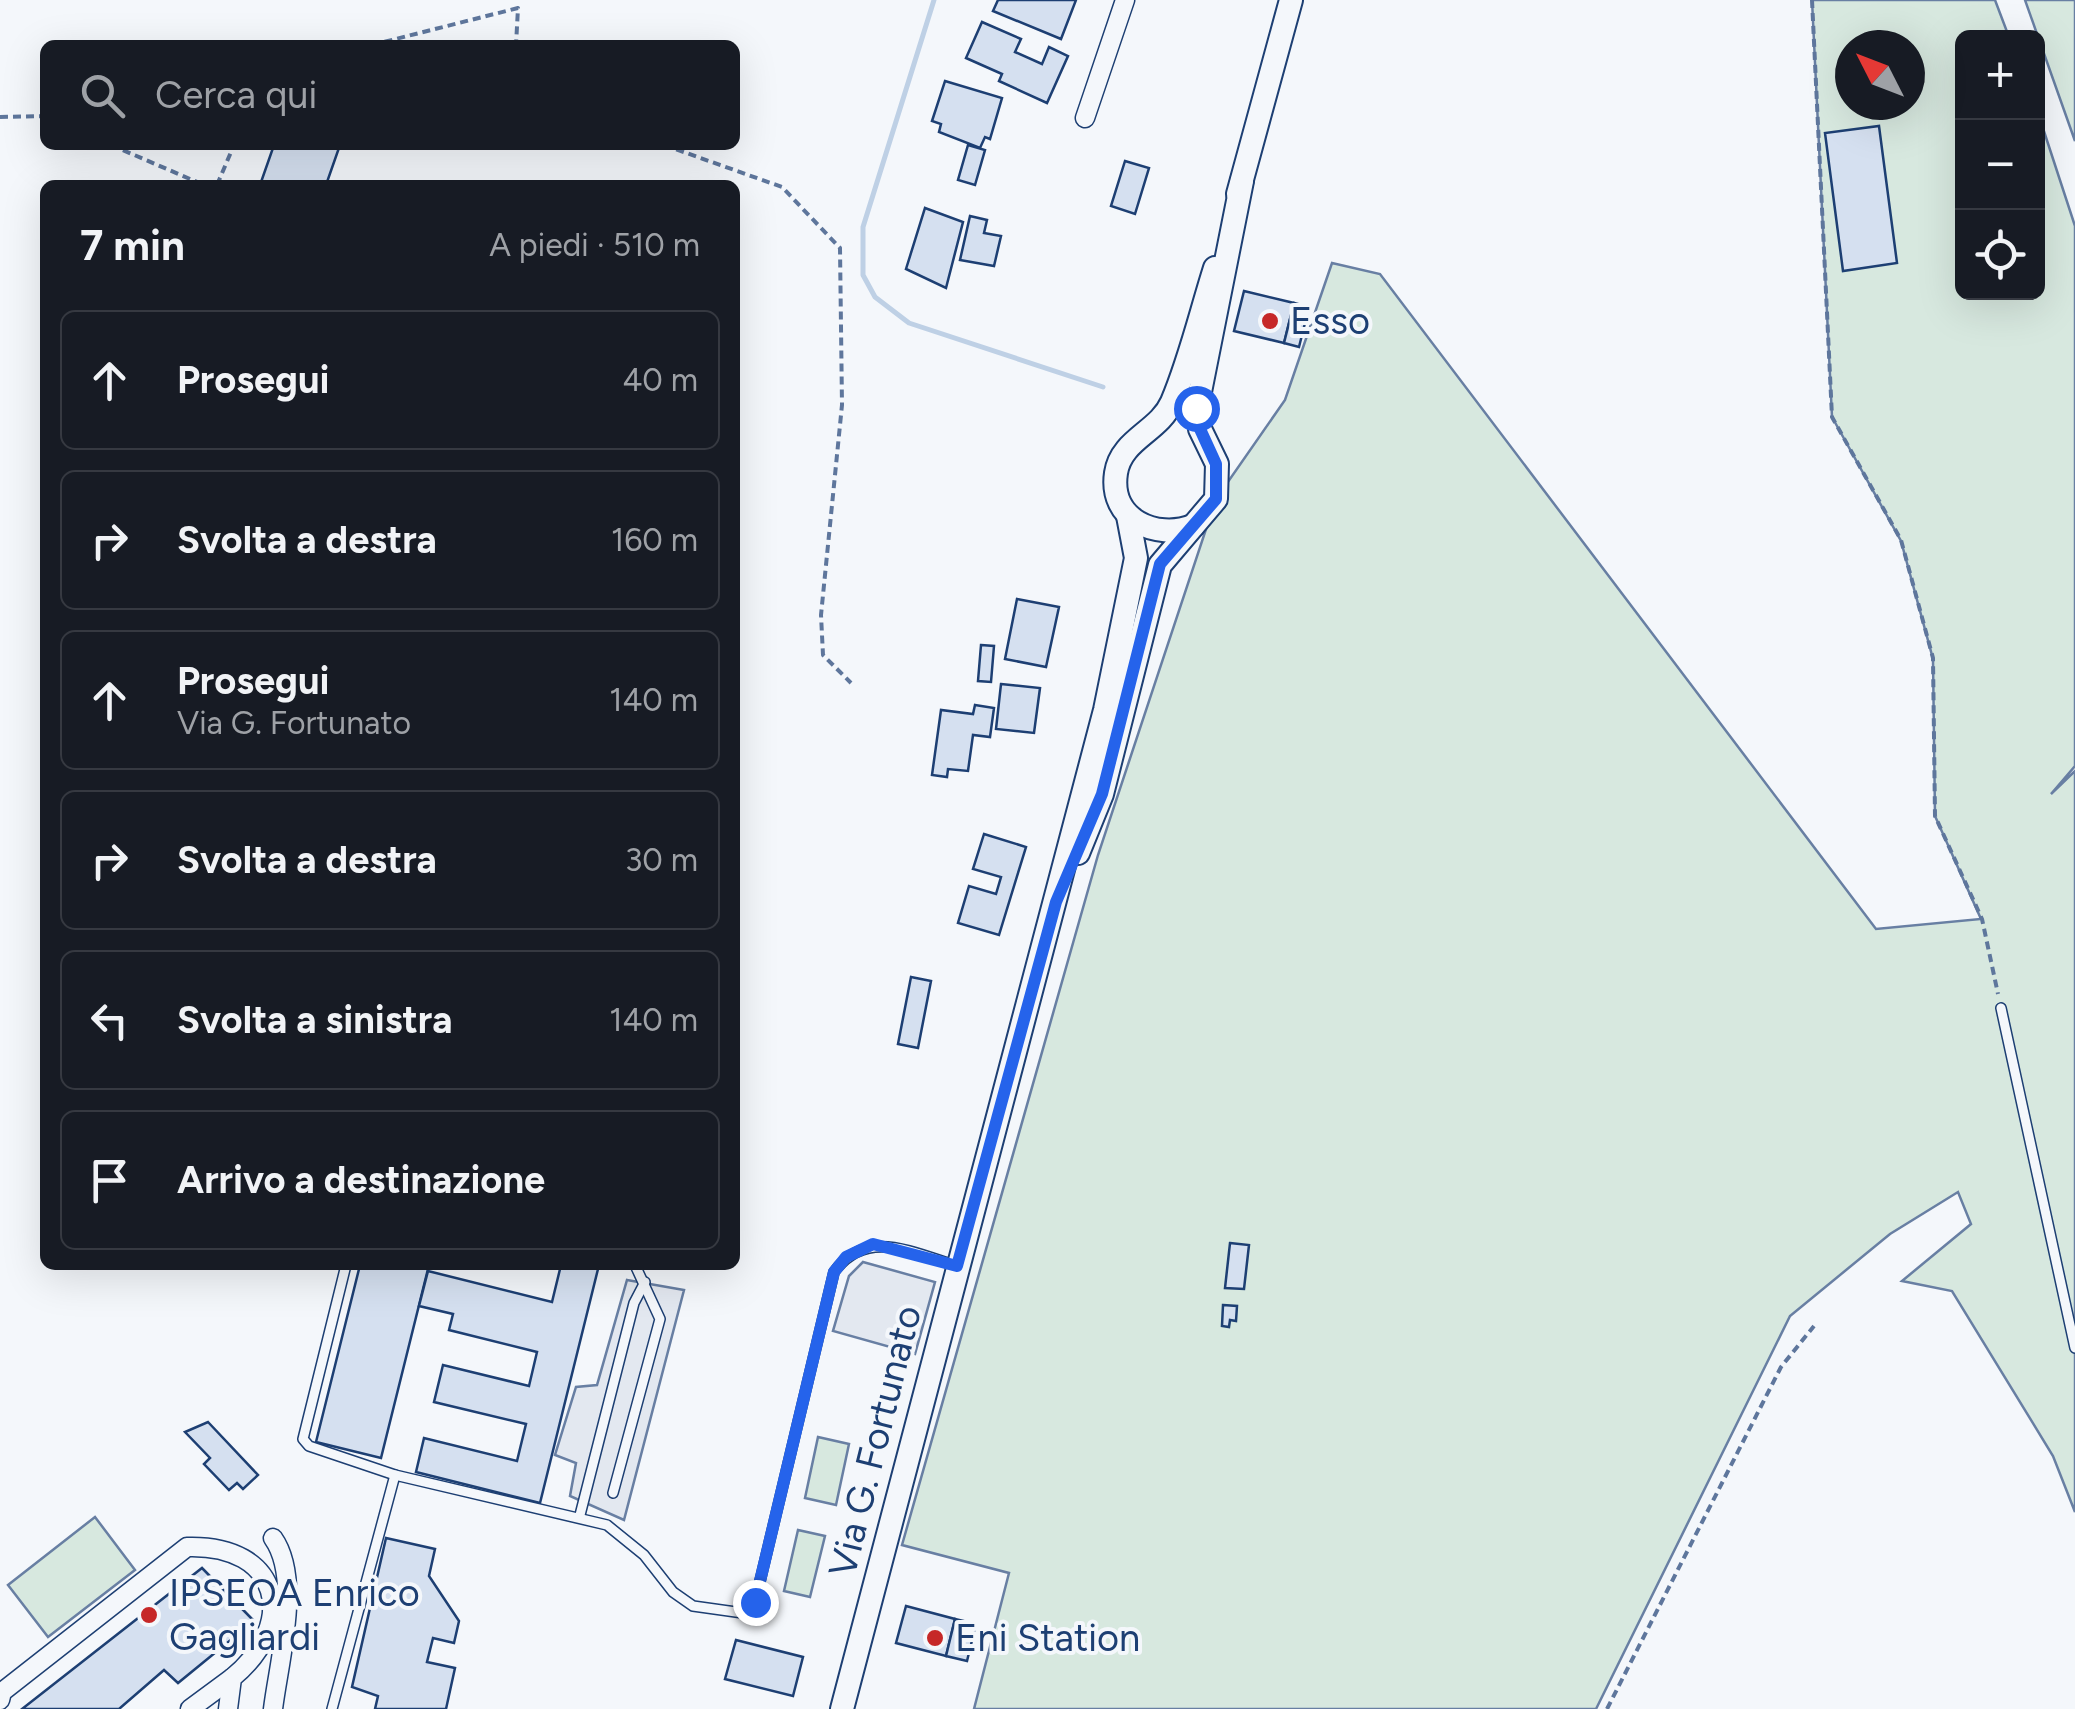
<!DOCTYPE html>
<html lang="it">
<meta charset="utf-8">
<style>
:root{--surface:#171b24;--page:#20242c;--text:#f1f3f6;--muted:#9ea1a6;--line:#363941}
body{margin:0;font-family:Figtree,sans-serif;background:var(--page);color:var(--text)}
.controls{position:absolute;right:30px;top:30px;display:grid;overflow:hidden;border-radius:15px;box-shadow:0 10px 40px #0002}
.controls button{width:90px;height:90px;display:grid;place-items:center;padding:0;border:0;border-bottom:2px solid var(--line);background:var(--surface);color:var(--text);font:50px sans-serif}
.compass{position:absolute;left:1835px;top:30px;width:90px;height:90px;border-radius:50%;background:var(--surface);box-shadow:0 10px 40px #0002;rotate:312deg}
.stop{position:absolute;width:30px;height:30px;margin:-22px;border:8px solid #2563eb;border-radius:50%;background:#fff}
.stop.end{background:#2563eb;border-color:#fff;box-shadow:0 2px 10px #0008}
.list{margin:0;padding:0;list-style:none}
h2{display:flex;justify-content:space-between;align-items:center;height:130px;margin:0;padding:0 40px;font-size:42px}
h2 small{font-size:32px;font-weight:400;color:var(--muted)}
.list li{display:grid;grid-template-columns:65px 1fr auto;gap:30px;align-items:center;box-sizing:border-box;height:140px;margin:0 20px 20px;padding:0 20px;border:2px solid var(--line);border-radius:15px}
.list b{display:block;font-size:38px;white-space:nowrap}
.list p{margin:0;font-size:32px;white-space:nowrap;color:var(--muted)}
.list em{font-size:32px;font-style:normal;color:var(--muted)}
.icon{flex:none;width:55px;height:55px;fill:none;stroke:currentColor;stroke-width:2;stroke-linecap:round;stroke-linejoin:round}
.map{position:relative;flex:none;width:2075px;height:1709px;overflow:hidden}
.search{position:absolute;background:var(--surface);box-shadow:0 10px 40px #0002;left:40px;top:40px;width:700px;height:110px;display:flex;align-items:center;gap:25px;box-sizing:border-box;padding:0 35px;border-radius:15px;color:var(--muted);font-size:38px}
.panel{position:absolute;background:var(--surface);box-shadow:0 10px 40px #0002;left:40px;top:180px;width:700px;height:1090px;border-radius:15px}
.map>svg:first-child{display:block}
.green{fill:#d7e8df;stroke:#687fa3;stroke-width:2.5;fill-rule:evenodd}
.parking{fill:#e3e8f0;stroke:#687fa3;stroke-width:2.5}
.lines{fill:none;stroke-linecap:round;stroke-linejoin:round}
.stream{stroke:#bed0e5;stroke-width:5}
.building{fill:#d5e0f0;stroke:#1d3f73;stroke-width:2.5}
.service-casing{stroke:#1d3f73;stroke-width:12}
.minor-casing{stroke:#1d3f73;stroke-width:21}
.secondary-casing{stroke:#1d3f73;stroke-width:26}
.path{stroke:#5e769c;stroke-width:4;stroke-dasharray:8 5;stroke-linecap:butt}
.service{stroke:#f4f7fb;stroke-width:9}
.minor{stroke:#f4f7fb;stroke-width:18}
.secondary{stroke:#f4f7fb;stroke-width:22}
.route{stroke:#2563eb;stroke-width:12}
.poi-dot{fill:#c62828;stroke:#f4f7fb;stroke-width:4}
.labels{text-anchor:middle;stroke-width:8;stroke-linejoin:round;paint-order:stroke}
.poi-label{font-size:38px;fill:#1d3f73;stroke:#f4f7fb;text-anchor:start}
.street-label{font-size:38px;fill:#1d3f73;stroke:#f4f7fb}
</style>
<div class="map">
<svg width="2075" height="1709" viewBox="0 0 2075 1709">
<rect width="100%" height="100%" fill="#f4f7fb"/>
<g class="green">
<path d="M1812,0H1995L2009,37L1962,38V292H2038V113L2075,226V766L2051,794L2075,771V1512L2053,1456L1952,1291L1902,1281L1971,1224L1958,1192L1890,1234L1790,1316L1596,1709H974L1009,1573L902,1545L1098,855L1216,499L1285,400L1332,263L1380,274L1876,929L1981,919L1935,816L1933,659L1901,541L1832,417ZM1850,45H1910V105H1850Z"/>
<polygon points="2025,0 2075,0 2075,141"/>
<polygon points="818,1437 849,1444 836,1505 805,1498"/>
<polygon points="95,1517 135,1570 48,1637 8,1585"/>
<polygon points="798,1530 825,1536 810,1597 784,1591"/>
</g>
<g class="parking">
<polygon points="863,1262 935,1282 915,1354 833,1331 849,1276"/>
<polygon points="627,1280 684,1290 624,1520 570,1496 576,1463 555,1455 576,1387 597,1385"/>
</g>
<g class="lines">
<polyline class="stream" points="934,0 863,227 863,275 875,297 909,323 1103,387"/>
</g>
<g class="building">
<polygon points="998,0 1076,0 1061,39 993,11"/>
<polygon points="982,22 1021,39 1015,52 1042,64 1049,47 1068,56 1047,103 999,81 1002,74 966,58"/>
<polygon points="945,81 1002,98 990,139 985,137 980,148 939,132 941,124 932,121"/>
<polygon points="1879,126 1897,263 1843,271 1825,133"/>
<polygon points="274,145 340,145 326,185 260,185"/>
<polygon points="968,145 985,150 975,185 958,180"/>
<polygon points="1125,161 1149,168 1135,214 1111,206"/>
<polygon points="925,208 963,222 946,288 906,269"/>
<polygon points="970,216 987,220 984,233 1001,236 994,266 960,260"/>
<polygon points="1244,291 1294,303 1284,343 1234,331"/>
<polygon points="1294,303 1309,307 1299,347 1284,343"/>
<polygon points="1017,599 1059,607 1046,667 1005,659"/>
<polygon points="981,645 994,646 991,682 978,681"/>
<polygon points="1001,684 1040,688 1034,733 996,729"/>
<polygon points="975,705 994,708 990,737 973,735 968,771 948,769 947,777 932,775 941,710 973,714"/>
<polygon points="984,834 1026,847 999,935 958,923 969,886 996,894 1001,877 973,869"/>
<polygon points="911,977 931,981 918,1048 898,1044"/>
<polygon points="1230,1243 1249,1245 1244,1289 1225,1288"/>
<polygon points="360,1265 429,1265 381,1458 316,1442"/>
<polygon points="561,1265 599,1265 540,1503 416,1472 424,1438 517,1461 526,1424 434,1402 443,1365 529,1386 537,1352 449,1330 453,1314 419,1306 428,1271 552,1302"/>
<polygon points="1223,1305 1237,1306 1236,1321 1230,1320 1229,1327 1222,1326"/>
<polygon points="208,1422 258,1475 243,1489 237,1483 229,1490 204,1464 210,1458 185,1432"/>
<polygon points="386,1538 435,1549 429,1576 459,1621 454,1643 433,1638 427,1662 455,1668 446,1709 375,1709 378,1696 352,1687"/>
<polygon points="202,1568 254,1621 178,1683 164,1670 119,1709 22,1709"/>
<polygon points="906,1606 955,1619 946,1656 896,1643"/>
<polygon points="955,1619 976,1624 967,1661 946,1656"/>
<polygon points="736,1640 803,1657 793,1696 725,1679"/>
</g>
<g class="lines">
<defs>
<g id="service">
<polyline points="2001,1008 2075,1348"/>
<polyline points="346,1265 303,1439 309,1446 395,1475"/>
<polyline points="613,1493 660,1319 635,1265"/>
<polyline points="580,1515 634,1303 645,1282"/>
<path d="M332,1709L395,1475L607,1525L644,1555L673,1592L693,1606L743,1613L755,1602L834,1272C866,1228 911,1252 957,1266"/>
</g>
<g id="minor">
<polyline points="1085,118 1125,0"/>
<path d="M0,1700L2,1692L187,1547C281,1544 299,1623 232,1678L228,1709"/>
<polyline points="190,1709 232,1678"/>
<path d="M273,1709C279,1660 302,1579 273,1538"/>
</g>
<g id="secondary">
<polyline points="1238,194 1291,0"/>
<path d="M1193,526C1156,540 1109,520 1116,473C1121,439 1159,432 1172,402C1190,360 1201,312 1215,268"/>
<polyline points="1078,853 1102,794 1160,565 1216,499 1217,464 1200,429 1197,407 1242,181"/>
<polyline points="842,1709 1105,710 1136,558 1128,516"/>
</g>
</defs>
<use href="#service" class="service-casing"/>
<use href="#minor" class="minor-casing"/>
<use href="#secondary" class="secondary-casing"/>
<g class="path">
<polyline points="1812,0 1832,417 1901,540 1933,658 1935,816 1982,919 1998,994"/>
<polyline points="372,45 518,8 516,45"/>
<polyline points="0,117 45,116"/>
<polyline points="111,145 204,185"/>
<polyline points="664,145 782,187 840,248 842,405 821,615 823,655 851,683"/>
<polyline points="217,185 234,145"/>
<polyline points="1607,1709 1781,1367 1814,1326"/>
</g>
<use href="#service" class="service"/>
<use href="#minor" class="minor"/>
<use href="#secondary" class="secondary"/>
</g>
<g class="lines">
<polyline class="route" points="755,1602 834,1272 846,1257 873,1244 957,1266 1056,902 1102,794 1160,564 1216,499 1216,464 1200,429 1196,408"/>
</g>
<g class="poi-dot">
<circle cx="1270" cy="321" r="10"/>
<circle cx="149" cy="1615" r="10"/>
<circle cx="935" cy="1638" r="10"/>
</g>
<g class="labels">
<g class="poi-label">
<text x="1290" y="334">Esso</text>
<text x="169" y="1606">IPSEOA Enrico<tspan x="169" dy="44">Gagliardi</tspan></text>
<text x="955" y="1651">Eni Station</text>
</g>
<g class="street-label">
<text transform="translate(875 1441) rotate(-76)" y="13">Via G. Fortunato</text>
</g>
</g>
</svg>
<div class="controls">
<button>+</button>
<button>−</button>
<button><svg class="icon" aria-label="locate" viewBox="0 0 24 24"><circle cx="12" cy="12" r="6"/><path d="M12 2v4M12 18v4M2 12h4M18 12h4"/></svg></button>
</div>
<svg class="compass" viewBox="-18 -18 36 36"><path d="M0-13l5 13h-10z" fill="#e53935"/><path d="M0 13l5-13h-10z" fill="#9ea1a6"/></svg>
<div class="stop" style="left:1196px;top:408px"></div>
<div class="stop end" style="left:755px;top:1602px"></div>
<div class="search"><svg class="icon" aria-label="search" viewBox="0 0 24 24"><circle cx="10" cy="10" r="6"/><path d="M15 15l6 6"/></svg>Cerca qui</div>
<section class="panel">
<h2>7 min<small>A piedi · 510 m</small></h2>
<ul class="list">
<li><svg class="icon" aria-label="ahead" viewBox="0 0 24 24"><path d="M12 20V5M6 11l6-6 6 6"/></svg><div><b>Prosegui</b></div><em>40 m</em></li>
<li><svg class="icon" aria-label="right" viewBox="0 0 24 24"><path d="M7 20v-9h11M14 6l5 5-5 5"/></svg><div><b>Svolta a destra</b></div><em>160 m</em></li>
<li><svg class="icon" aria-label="ahead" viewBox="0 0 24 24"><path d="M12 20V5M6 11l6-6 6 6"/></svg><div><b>Prosegui</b><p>Via G. Fortunato</p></div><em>140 m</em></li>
<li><svg class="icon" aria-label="right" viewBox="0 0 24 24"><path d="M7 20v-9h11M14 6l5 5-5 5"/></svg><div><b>Svolta a destra</b></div><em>30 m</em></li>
<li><svg class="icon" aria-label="left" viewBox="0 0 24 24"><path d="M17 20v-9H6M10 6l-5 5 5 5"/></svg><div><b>Svolta a sinistra</b></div><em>140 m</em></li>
<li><svg class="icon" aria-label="arrive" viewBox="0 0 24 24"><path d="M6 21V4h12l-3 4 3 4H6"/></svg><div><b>Arrivo a destinazione</b></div></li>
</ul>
</section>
</div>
